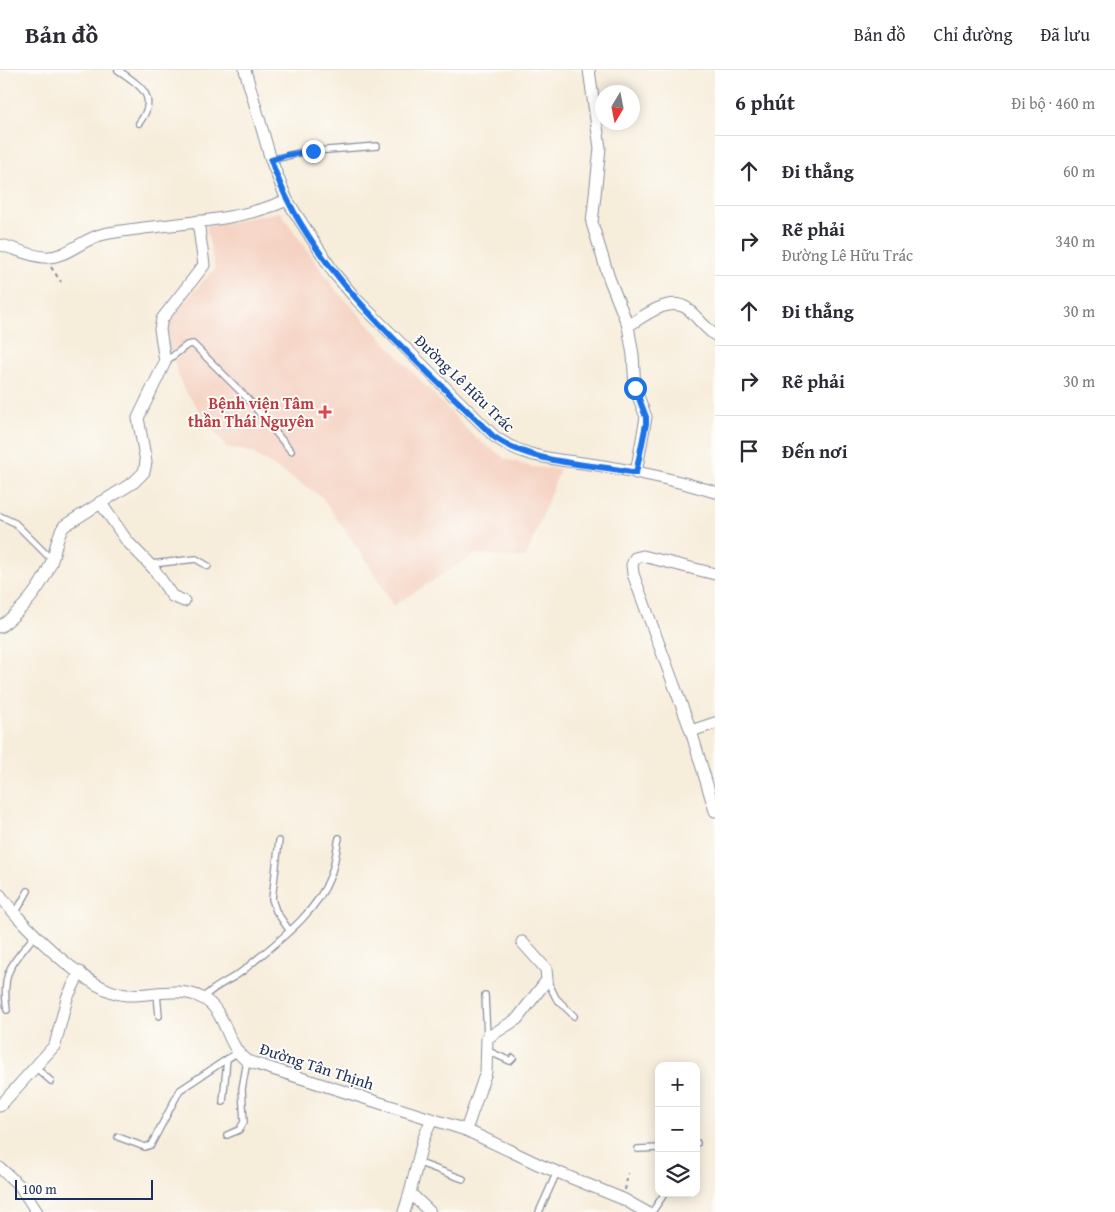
<!DOCTYPE html>
<html lang="vi">
<meta charset="utf-8">
<style>
:root{--surface:#fff;--page:#f2f2f3;--text:#2b2b33;--muted:#7c7c81;--line:#e1e1e2}
body{margin:0;font-family:"Gentium Book Plus",serif;background:var(--page);color:var(--text)}
.controls{position:absolute;right:15px;bottom:15px;display:grid;overflow:hidden;border-radius:10px;box-shadow:0 2px 12px #0003}
.controls button{width:45px;height:45px;display:grid;place-items:center;padding:0;border:0;border-bottom:1px solid var(--line);background:var(--surface);color:var(--text);font:25px sans-serif}
.compass{position:absolute;left:595px;top:15px;width:45px;height:45px;border-radius:50%;background:var(--surface);box-shadow:0 2px 12px #0003;rotate:190deg}
.scale{position:absolute;left:15px;bottom:12px;width:138px;box-sizing:border-box;padding-left:5px;border:2px solid #1b2f5e;border-top:0;font-size:14px;line-height:18px;white-space:nowrap;color:#1b2f5e;-webkit-text-stroke:4px #fdfcf7;paint-order:stroke}
.stop{position:absolute;width:15px;height:15px;margin:-11px;border:4px solid #1a73e8;border-radius:50%;background:#fff}
.stop.end{background:#1a73e8;border-color:#fff;box-shadow:0 1px 5px #0008}
.list{margin:0;padding:0;list-style:none}
h2{display:flex;justify-content:space-between;align-items:center;height:65px;margin:0;padding:0 20px;font-size:21px}
h2 small{font-size:16px;font-weight:400;color:var(--muted)}
.list li{display:grid;grid-template-columns:32px 1fr auto;gap:15px;align-items:center;box-sizing:border-box;height:70px;padding:0 20px;border-top:1px solid var(--line)}
.list b{display:block;font-size:19px;white-space:nowrap}
.list p{margin:0;font-size:16px;white-space:nowrap;color:var(--muted)}
.list em{font-size:16px;font-style:normal;color:var(--muted)}
.icon{flex:none;width:28px;height:28px;fill:none;stroke:currentColor;stroke-width:2;stroke-linecap:round;stroke-linejoin:round}
.map{position:relative;flex:none;width:715px;height:1142px;overflow:hidden}
header{display:flex;align-items:center;gap:30px;box-sizing:border-box;height:70px;padding:0 25px;background:var(--surface);border-bottom:1px solid var(--line)}
header strong{font-size:24px}
nav{display:flex;gap:28px;margin-inline-start:auto;font-size:18px}
main{display:flex}
aside{flex:1;background:var(--surface)}
.map>svg:first-child{display:block}
.built{fill:#f5d2c2}
.lines{fill:none;stroke-linecap:round;stroke-linejoin:round}
.service-casing{stroke:#898e9c;stroke-width:8}
.minor-casing{stroke:#898e9c;stroke-width:13}
.path{stroke:#898e9c;stroke-width:2;stroke-dasharray:4 4;stroke-linecap:butt}
.service{stroke:#fff;stroke-width:5.5}
.minor{stroke:#fff;stroke-width:11}
.route{stroke:#1a73e8;stroke-width:6}
.health-dot{fill:#e0444e;stroke:#fdfcf7;stroke-width:2}
.labels{text-anchor:middle;stroke-width:4;stroke-linejoin:round;paint-order:stroke}
.street-label{font-size:16px;fill:#1b2f5e;stroke:#fdfcf7}
.health-label{font-size:16px;font-weight:bold;fill:#be3a42;stroke:#fdfcf7;text-anchor:end}
</style>
<header>
<strong>Bản đồ</strong>
<nav><a>Bản đồ</a><a>Chỉ đường</a><a>Đã lưu</a></nav>
</header>
<main>
<div class="map">
<svg width="715" height="1142" viewBox="0 0 715 1142">
<rect width="100%" height="100%" fill="#fdfcf7"/>
<filter id="ink" filterUnits="userSpaceOnUse"><feTurbulence type="fractalNoise" baseFrequency=".02" numOctaves="2"/><feDisplacementMap in="SourceGraphic" scale="10" xChannelSelector="R" yChannelSelector="G"/><feConvolveMatrix kernelMatrix="1 2 1 2 8 2 1 2 1" color-interpolation-filters="sRGB"/></filter>
<filter id="wash" filterUnits="userSpaceOnUse"><feTurbulence type="fractalNoise" baseFrequency=".0096" numOctaves="4" result="noise"/><feDisplacementMap in="SourceGraphic" scale="20" xChannelSelector="R" yChannelSelector="G"/><feGaussianBlur stdDeviation="1.12" result="paint"/><feColorMatrix in="noise" values="0 0 0 0 0 0 0 0 0 0 0 0 0 0 0 0 0 1.4 0 .05"/><feComposite in="paint" operator="in"/></filter>
<g filter="url(#wash)">
<rect width="100%" height="100%" fill="#f7eddb"/>
<polygon class="built" points="280,142 335,219 473,366 506,389 532,397 560,399 526,488 475,484 393,536 372,499 321,426 251,382 226,377 183,318 168,274 169,254 185,231 215,199 206,156"/>
</g>
<g filter="url(#ink)">
<g class="lines">
<defs>
<g id="service">
<path d="M118,0C139,15 160,26 139,53"/>
<polyline points="271,90 303,82 377,76"/>
<polyline points="165,292 187,275 193,274 247,328 291,381"/>
<polyline points="0,446 15,453 52,490"/>
<polyline points="151,494 196,489 208,496"/>
<polyline points="279,771 272,829 276,841 289,860"/>
<polyline points="15,844 28,821"/>
<polyline points="547,910 556,928 574,946"/>
<polyline points="157,924 159,946"/>
<polyline points="485,925 487,968"/>
<path d="M203,928C215,915 230,911 244,900C274,874 316,845 330,807C335,795 336,781 339,768"/>
<path d="M7,940C1,900 12,895 35,865"/>
<polyline points="488,981 510,991 513,988"/>
<polyline points="35,997 51,1011"/>
<polyline points="223,1032 227,989 237,983"/>
<polyline points="227,1065 239,1060 244,1052 242,1019 247,991"/>
<polyline points="118,1067 145,1077 151,1075 180,1020 227,989"/>
<polyline points="696,1073 697,1073"/>
<polyline points="638,1079 659,1078"/>
<polyline points="417,1092 463,1109"/>
<polyline points="539,1142 557,1102"/>
<polyline points="652,1142 665,1123"/>
</g>
<g id="minor">
<polyline points="589,0 600,78 592,153 609,208 628,256 633,285 635,318 646,347 636,403"/>
<path d="M287,130L334,203L357,230L495,367C529,391 564,389 603,396C641,402 679,411 715,422"/>
<path d="M0,175C15,178 29,186 44,187C66,189 83,168 104,164C161,153 234,154 287,130L271,90L245,0"/>
<path d="M628,256C644,246 671,224 689,240C698,248 705,258 715,265"/>
<polyline points="100,432 127,471 154,499 172,526 184,531"/>
<polyline points="715,504 643,486 635,488 632,495 633,504 691,661 715,741"/>
<path d="M0,557C22,540 41,519 51,493C56,481 56,467 64,456L134,412L144,402L146,392L138,348L165,292L160,259L162,249L204,195L198,151"/>
<polyline points="691,661 715,653"/>
<path d="M0,825C22,856 88,922 126,925C151,926 179,916 202,928C227,940 225,975 247,991L466,1060L540,1095L623,1129L646,1142"/>
<polyline points="0,1036 55,975 67,928 80,902"/>
<polyline points="466,1060 486,1002 487,968 517,949 547,910 546,899 522,872"/>
<polyline points="0,1098 20,1116 37,1142"/>
<polyline points="404,1142 410,1123"/>
<polyline points="430,1142 410,1123 423,1070 432,1049"/>
</g>
</defs>
<use href="#service" class="service-casing"/>
<use href="#minor" class="minor-casing"/>
<g class="path">
<polyline points="51,197 61,212"/>
<polyline points="625,1120 628,1103"/>
</g>
<use href="#service" class="service"/>
<use href="#minor" class="minor"/>
</g>
</g>
<g class="lines" filter="url(#ink)">
<path class="route" d="M313,81L287,85L271,90C307,200 415,287 494,367C535,395 589,393 636,403L646,354V347L635,318"/>
</g>
<path class="health-dot" d="M322.5 334.5h5v5h5v5h-5v5h-5v-5h-5v-5h5z"/>
<g class="labels">
<g class="street-label">
<text transform="translate(465 313) rotate(44)" y="6">Đường Lê Hữu Trác</text>
<text transform="translate(317 996) rotate(18)" y="6">Đường Tân Thịnh</text>
</g>
<g class="health-label">
<text x="314" y="339">Bệnh viện Tâm<tspan x="314" dy="18">thần Thái Nguyên</tspan></text>
</g>
</g>
</svg>
<div class="controls">
<button>+</button>
<button>−</button>
<button><svg class="icon" aria-label="layers" viewBox="0 0 24 24"><path d="M12 4l9 5-9 5-9-5zM3 14l9 5 9-5"/></svg></button>
</div>
<svg class="compass" viewBox="-18 -18 36 36"><path d="M0-13l5 13h-10z" fill="#e53935"/><path d="M0 13l5-13h-10z" fill="#7c7c81"/></svg>
<div class="scale">100 m</div>
<div class="stop" style="left:635px;top:318px"></div>
<div class="stop end" style="left:313px;top:81px"></div>
</div>
<aside>
<h2>6 phút<small>Đi bộ · 460 m</small></h2>
<ul class="list">
<li><svg class="icon" aria-label="ahead" viewBox="0 0 24 24"><path d="M12 20V5M6 11l6-6 6 6"/></svg><div><b>Đi thẳng</b></div><em>60 m</em></li>
<li><svg class="icon" aria-label="right" viewBox="0 0 24 24"><path d="M7 20v-9h11M14 6l5 5-5 5"/></svg><div><b>Rẽ phải</b><p>Đường Lê Hữu Trác</p></div><em>340 m</em></li>
<li><svg class="icon" aria-label="ahead" viewBox="0 0 24 24"><path d="M12 20V5M6 11l6-6 6 6"/></svg><div><b>Đi thẳng</b></div><em>30 m</em></li>
<li><svg class="icon" aria-label="right" viewBox="0 0 24 24"><path d="M7 20v-9h11M14 6l5 5-5 5"/></svg><div><b>Rẽ phải</b></div><em>30 m</em></li>
<li><svg class="icon" aria-label="arrive" viewBox="0 0 24 24"><path d="M6 21V4h12l-3 4 3 4H6"/></svg><div><b>Đến nơi</b></div></li>
</ul>
</aside>
</main>
